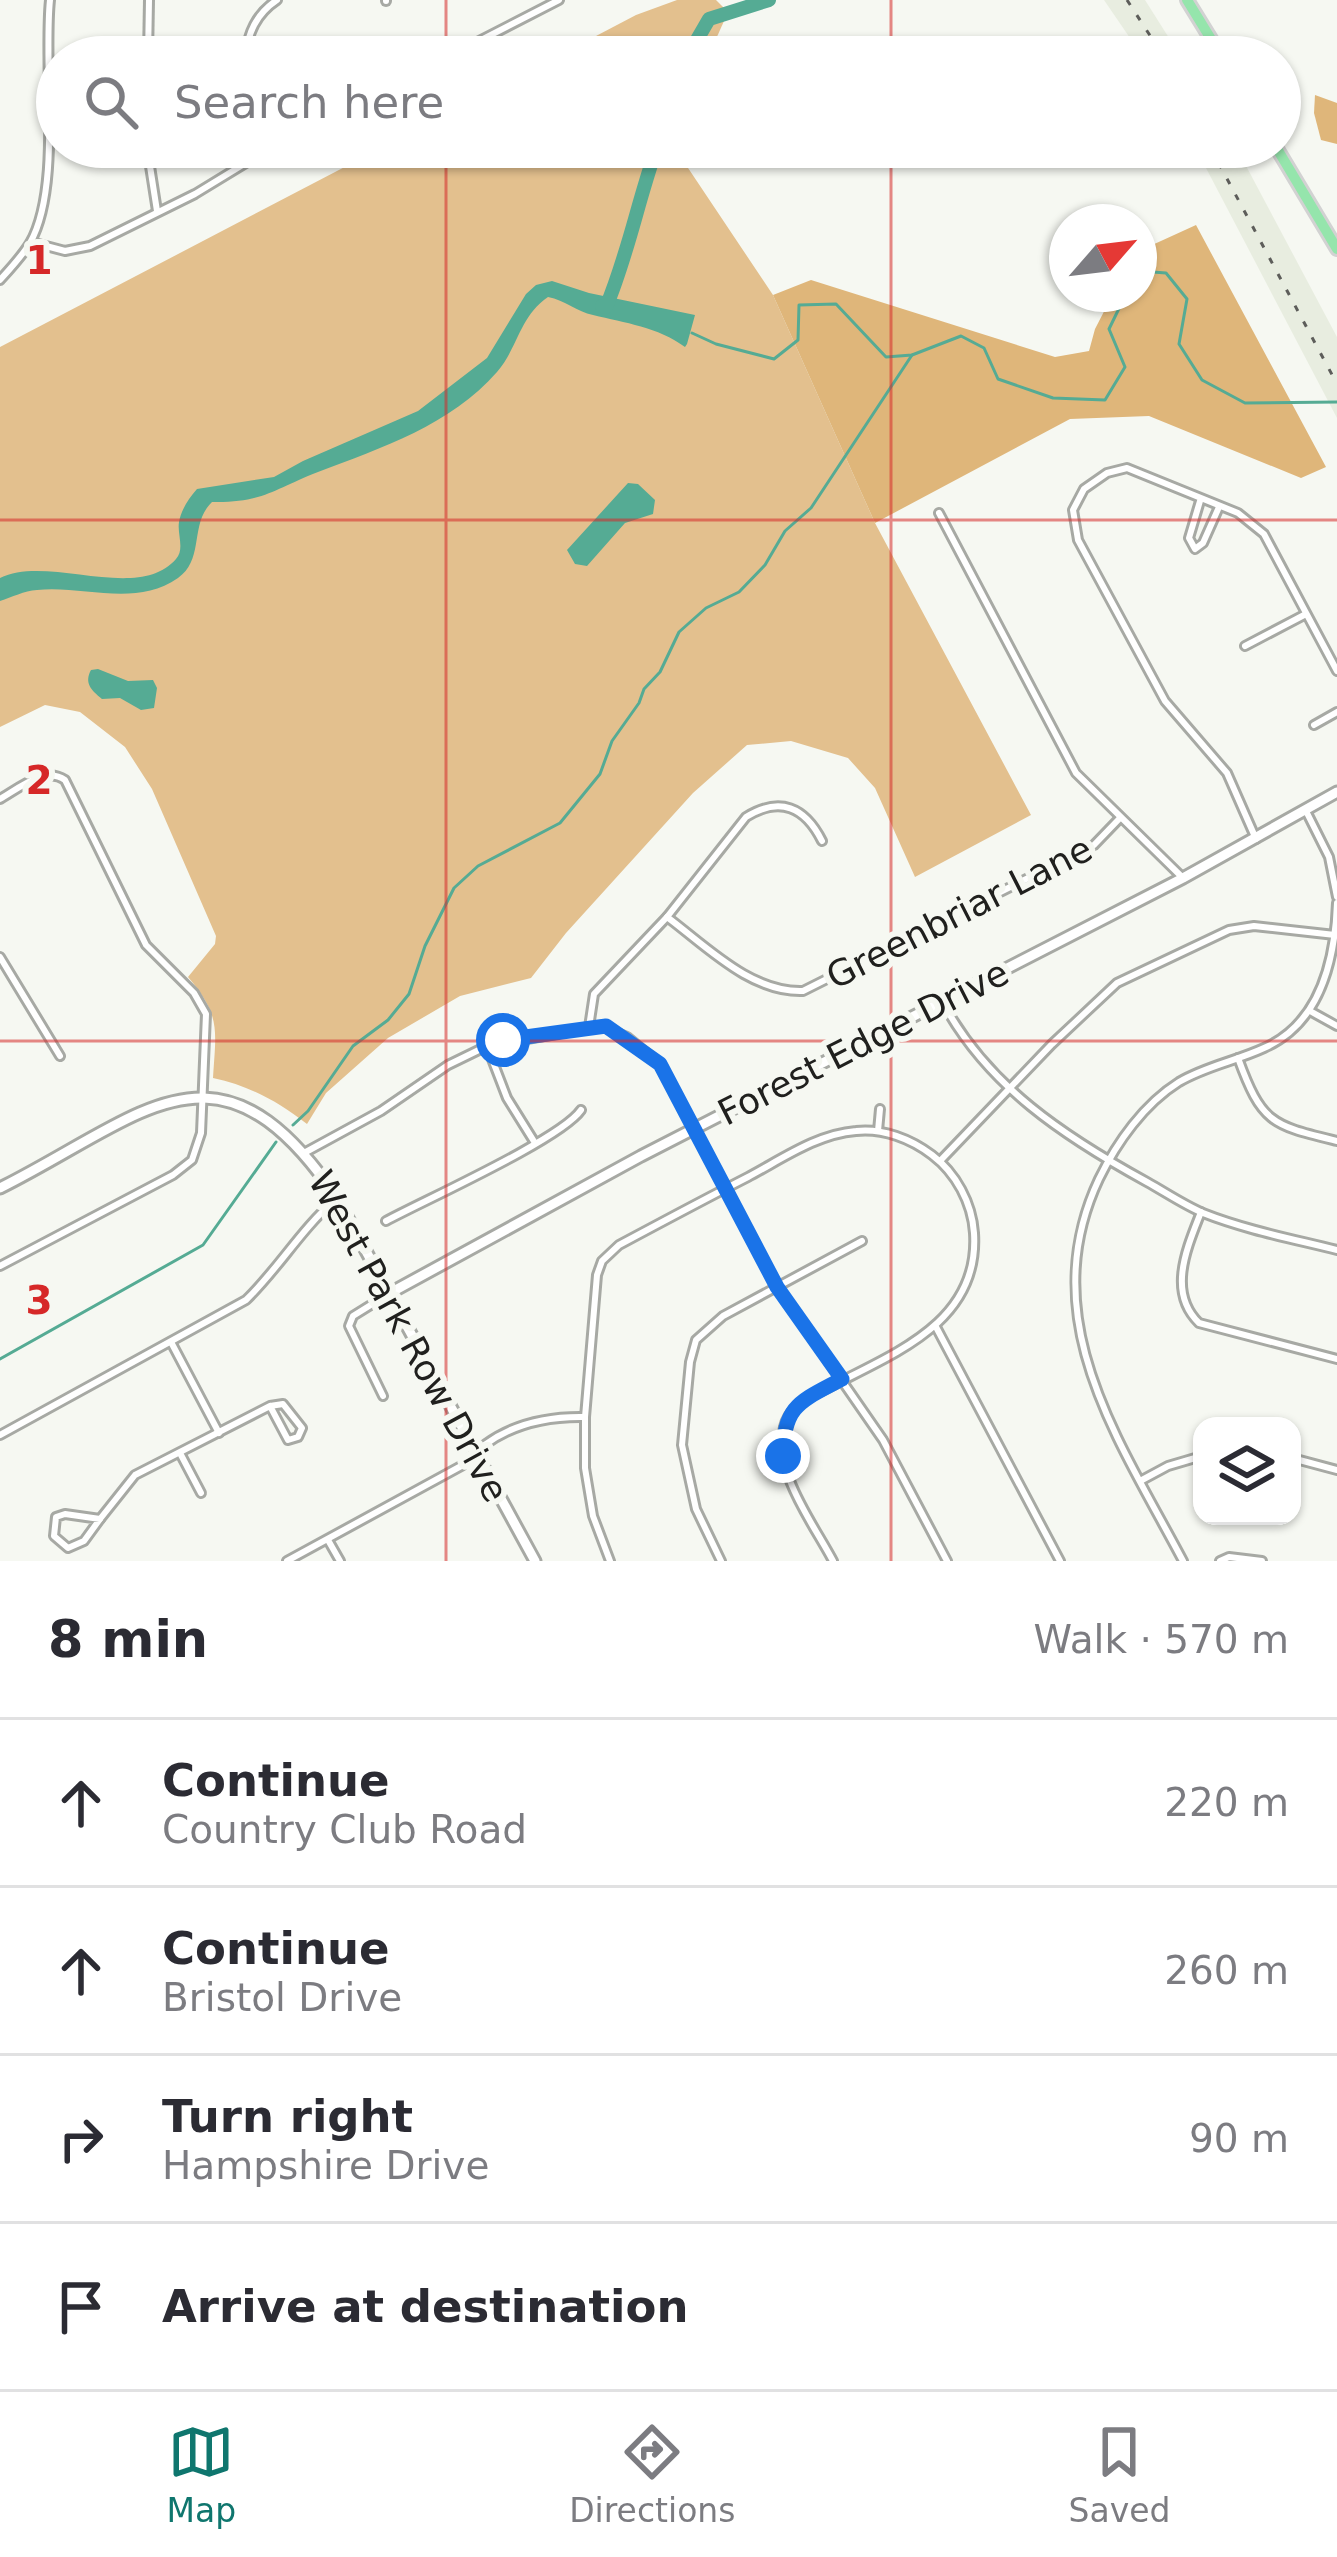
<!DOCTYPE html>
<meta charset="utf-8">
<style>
:root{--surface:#fff;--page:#f7f7f7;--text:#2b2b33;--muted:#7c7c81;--line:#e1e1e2;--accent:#0f766e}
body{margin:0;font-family:"DejaVu Sans",sans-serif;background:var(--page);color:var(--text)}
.controls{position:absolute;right:36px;bottom:36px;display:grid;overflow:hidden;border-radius:24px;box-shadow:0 3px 9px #0004}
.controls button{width:108px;height:108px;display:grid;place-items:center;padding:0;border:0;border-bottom:3px solid var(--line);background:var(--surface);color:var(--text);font:60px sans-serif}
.compass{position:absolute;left:1049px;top:204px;width:108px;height:108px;border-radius:50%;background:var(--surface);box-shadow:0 3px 9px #0004;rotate:62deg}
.stop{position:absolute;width:36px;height:36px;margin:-27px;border:9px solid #1a73e8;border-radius:50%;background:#fff}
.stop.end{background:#1a73e8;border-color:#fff;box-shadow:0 3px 12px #0008}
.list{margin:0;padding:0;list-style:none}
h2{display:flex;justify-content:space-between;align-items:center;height:156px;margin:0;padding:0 48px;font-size:51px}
h2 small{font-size:39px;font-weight:400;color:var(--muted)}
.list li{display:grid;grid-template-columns:78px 1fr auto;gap:36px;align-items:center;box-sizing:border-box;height:168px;padding:0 48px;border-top:3px solid var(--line)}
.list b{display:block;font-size:45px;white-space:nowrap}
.list p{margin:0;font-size:39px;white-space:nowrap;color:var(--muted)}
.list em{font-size:39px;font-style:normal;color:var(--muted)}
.icon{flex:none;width:66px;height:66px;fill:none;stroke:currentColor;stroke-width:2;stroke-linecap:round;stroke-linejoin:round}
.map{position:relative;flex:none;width:1337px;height:1561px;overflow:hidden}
.search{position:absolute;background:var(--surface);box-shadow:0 3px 9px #0004;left:36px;right:36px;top:36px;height:132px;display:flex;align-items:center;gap:30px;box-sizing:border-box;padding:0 42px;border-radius:66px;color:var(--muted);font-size:45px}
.sheet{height:828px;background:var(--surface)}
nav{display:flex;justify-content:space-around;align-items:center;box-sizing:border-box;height:168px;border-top:3px solid var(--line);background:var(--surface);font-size:33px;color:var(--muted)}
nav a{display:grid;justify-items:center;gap:6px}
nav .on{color:var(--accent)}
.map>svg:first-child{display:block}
.built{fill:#e8ede0}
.green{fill:#e3c08e}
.forest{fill:#dfb67a}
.water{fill:#55ab94}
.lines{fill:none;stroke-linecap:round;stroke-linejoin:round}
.stream{stroke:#55ab94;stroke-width:3}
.river{stroke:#55ab94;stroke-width:14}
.street-casing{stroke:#a7a9a4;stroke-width:12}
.secondary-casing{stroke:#a7a9a4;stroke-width:15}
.primary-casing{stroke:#d2d2d2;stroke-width:16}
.street{stroke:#fff;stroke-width:6}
.secondary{stroke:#fff;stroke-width:9}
.primary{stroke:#95e5ac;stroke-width:10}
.rail{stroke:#5d5d5a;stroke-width:3;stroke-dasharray:6 12;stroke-linecap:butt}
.route{stroke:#1a73e8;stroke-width:15}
.grid{fill:none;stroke:#d62828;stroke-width:3;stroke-opacity:0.55}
.labels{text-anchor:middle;stroke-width:12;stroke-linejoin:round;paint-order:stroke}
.street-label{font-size:36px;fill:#20201e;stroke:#f6f8f2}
.grid-label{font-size:39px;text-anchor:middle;font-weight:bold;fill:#d62828;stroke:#f6f8f2;stroke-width:12;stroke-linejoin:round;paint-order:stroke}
</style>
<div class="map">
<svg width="1337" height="1561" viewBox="0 0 1337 1561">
<rect width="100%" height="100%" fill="#f6f8f2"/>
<g class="built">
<polygon points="1104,0 1145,0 1181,57 1143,57"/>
<polygon points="1195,147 1236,147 1337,337 1337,418"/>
</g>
<g class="green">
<polygon points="677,0 716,0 728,12 708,57 556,57 636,15"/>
<path d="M383,147H674L773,295L875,523L1031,815L915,877L875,788L848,758L791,741L747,745L693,793L566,933L531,978L460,996L388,1038L326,1093L307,1124C277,1101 250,1086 213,1078C216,1029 221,1016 188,977L215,944L216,936L152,789L125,747L80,712L45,705L0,727V347Z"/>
</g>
<g class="forest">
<polygon points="1315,95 1337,103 1337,144 1321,140 1314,113"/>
<polygon points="1196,225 1326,467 1301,478 1149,416 1070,419 875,523 773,295 811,280 1055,357 1089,351 1095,329 1113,294 1139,294 1139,251"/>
</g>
<g class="water">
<path d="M552,281L589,293L695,315L687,344L685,347C658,327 625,323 593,315C577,312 565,300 548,297C519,317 518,348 497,372C451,425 381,448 318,472C274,489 263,503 212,502C189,524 205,559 178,578C135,608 83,585 37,590C24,591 12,597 0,601V578C48,554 138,603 176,559C185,549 177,534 179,522C181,510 189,498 197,489L274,477L303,461L418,411L487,358L526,294L536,285Z"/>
<polygon points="628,483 638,484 655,500 653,514 625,523 587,566 575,564 567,550"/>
<path d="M98,669L128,681L153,680L157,688L154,708L141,710L120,698L102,699C91,690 84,683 91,670Z"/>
</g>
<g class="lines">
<g class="stream">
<polyline points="1139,271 1166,273 1187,299 1179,344 1202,380 1245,403 1337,402"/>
<polyline points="692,333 716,344 774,359 798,340 799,305 836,304 886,357 912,355 961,336 984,348 998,379 1053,398 1105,400 1125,367 1109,329 1126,294"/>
<polyline points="293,1125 308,1111 353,1046 388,1020 409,994 425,946 454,888 478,866 560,823 600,774 612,741 639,703 644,689 660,672 679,632 706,608 739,592 765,565 785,531 811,508 912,355"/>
<polyline points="0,1359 203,1245 276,1142"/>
</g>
<g class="river">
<polyline points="687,57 709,19 769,0"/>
<path d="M602,306L606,307C628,255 638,200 657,147"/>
</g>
<defs>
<g id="street">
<polyline points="386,0 386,1"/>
<polyline points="148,57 149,0"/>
<path d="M245,57C248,33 256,14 277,0"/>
<polyline points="448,57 559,0"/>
<polyline points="147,147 157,211"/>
<polyline points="31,242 65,251 90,246 195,194 272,147"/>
<path d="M0,280C10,269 22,256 30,243C62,187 43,67 50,0"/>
<polyline points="1200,501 1189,538 1195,549 1203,543 1219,507"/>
<polyline points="939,513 1076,773 1183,878"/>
<polyline points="1245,646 1306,614"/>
<polyline points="1314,725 1337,712"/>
<path d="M0,799C19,788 45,766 65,780L146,945L194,993L206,1014L201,1133L192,1160L173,1175L0,1266"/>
<polyline points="1306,811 1329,857 1337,897"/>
<polyline points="1256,839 1227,773 1165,701 1078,540 1073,510 1084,489 1107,473 1127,468 1238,513 1264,534 1337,671"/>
<path d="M667,917C706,946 751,993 803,991L1094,845L1120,818"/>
<polyline points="0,957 60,1056"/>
<path d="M942,1001C987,1086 1065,1137 1147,1182C1165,1192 1184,1205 1203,1213C1246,1230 1293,1239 1337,1250"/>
<polyline points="1310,1011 1337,1026"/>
<path d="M589,1027L594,994L667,917L746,817C780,796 805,807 822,841"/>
<polyline points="487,1046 507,1098 535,1143"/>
<path d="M1238,1058C1262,1124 1272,1125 1337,1141"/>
<polyline points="878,1131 880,1109"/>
<polyline points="304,1153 381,1111 448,1065 487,1046 601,1026 627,1037 660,1064 777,1287 883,1440 947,1561"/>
<polyline points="940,1161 1052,1044 1117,983 1229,930 1254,926 1335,935"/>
<path d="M1201,1212C1187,1248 1167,1292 1199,1323L1337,1359"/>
<path d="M386,1221C425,1200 561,1139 581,1110"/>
<polyline points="936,1327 1060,1561"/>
<polyline points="171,1342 219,1433"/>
<polyline points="383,1396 349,1326 353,1316 390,1293"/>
<path d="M0,1435L246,1300C279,1268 301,1229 336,1199"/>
<polyline points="180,1453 201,1493"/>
<polyline points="1292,1458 1337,1470"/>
<polyline points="1142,1480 1168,1466 1202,1456"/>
<polygon points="65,1514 100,1519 84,1541 68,1548 54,1536 56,1517"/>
<polyline points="100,1519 135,1475 270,1406 283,1404 302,1428 298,1437 288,1440 270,1406"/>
<polyline points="328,1540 340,1561"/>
<path d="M287,1561L463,1465C495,1428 538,1416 585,1417"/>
<path d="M610,1561L593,1516L585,1468V1417L597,1275L602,1261L619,1245C662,1222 705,1199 748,1177C782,1159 817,1134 856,1131C883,1128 911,1139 932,1155C956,1173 972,1203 974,1233C980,1325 889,1355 822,1391C806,1399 788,1408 784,1427C773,1472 813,1523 833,1561"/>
<polyline points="721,1561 696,1509 682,1445 690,1362 696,1340 723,1316 862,1241"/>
<path d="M1183,1561C1119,1440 1033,1319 1099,1179C1117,1142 1144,1104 1179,1082C1206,1066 1236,1061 1264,1048C1321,1023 1335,960 1337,903"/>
<polyline points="1220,1561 1229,1557 1262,1561"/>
</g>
<g id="secondary">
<path d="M0,1188C144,1116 218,1023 337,1198L535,1561"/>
<polyline points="390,1293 641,1156 1183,878 1337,792"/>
</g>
<g id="primary">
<polyline points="1187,0 1222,57"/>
<polyline points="1276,147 1337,249"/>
</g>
</defs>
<use href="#street" class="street-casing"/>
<use href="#secondary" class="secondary-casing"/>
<use href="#primary" class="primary-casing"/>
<use href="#street" class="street"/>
<use href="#secondary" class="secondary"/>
<use href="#primary" class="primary"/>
<g class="rail">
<polyline points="1127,0 1164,57"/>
<polyline points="1210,147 1337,384"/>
</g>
</g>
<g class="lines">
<path class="route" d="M503,1040L606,1026L660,1064L777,1287L842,1379C801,1401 783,1405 783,1456"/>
</g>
<path class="grid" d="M446,0V57M891,0V57M446,147V1561M891,147V1561M0,520H1337M0,1041H1337"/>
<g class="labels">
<g class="street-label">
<text transform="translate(959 912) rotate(-27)" y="13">Greenbriar Lane</text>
<text transform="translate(863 1042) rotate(-27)" y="13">Forest Edge Drive</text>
<text transform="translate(409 1336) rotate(61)" y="13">West Park Row Drive</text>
</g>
</g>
<g class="grid-label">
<text x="39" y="274">1</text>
<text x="39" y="794">2</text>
<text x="39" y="1314">3</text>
</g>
</svg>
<div class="controls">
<button><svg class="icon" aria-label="layers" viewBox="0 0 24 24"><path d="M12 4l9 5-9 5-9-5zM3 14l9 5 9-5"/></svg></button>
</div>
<svg class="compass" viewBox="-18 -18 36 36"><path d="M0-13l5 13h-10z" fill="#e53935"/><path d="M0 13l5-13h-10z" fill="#7c7c81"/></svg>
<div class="stop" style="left:503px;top:1040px"></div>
<div class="stop end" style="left:783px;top:1456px"></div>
<div class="search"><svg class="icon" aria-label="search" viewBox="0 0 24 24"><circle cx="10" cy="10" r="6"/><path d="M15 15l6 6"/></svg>Search here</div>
</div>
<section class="sheet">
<h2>8 min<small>Walk · 570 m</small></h2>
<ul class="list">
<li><svg class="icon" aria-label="ahead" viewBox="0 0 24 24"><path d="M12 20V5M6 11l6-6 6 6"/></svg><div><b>Continue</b><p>Country Club Road</p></div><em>220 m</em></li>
<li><svg class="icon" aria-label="ahead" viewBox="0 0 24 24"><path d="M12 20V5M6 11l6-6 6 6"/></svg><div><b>Continue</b><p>Bristol Drive</p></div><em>260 m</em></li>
<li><svg class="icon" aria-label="right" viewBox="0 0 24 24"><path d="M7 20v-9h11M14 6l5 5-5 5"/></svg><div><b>Turn right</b><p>Hampshire Drive</p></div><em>90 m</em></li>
<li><svg class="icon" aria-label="arrive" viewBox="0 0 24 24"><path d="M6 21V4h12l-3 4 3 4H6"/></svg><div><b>Arrive at destination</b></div></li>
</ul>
</section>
<nav>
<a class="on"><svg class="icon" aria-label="map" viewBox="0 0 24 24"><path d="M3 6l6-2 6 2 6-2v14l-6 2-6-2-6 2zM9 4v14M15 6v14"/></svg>Map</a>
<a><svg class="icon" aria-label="directions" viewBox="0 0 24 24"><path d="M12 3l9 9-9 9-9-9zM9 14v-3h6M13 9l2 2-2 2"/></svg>Directions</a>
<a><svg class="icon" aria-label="saved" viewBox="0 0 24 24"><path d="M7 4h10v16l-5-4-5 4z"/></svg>Saved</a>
</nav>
